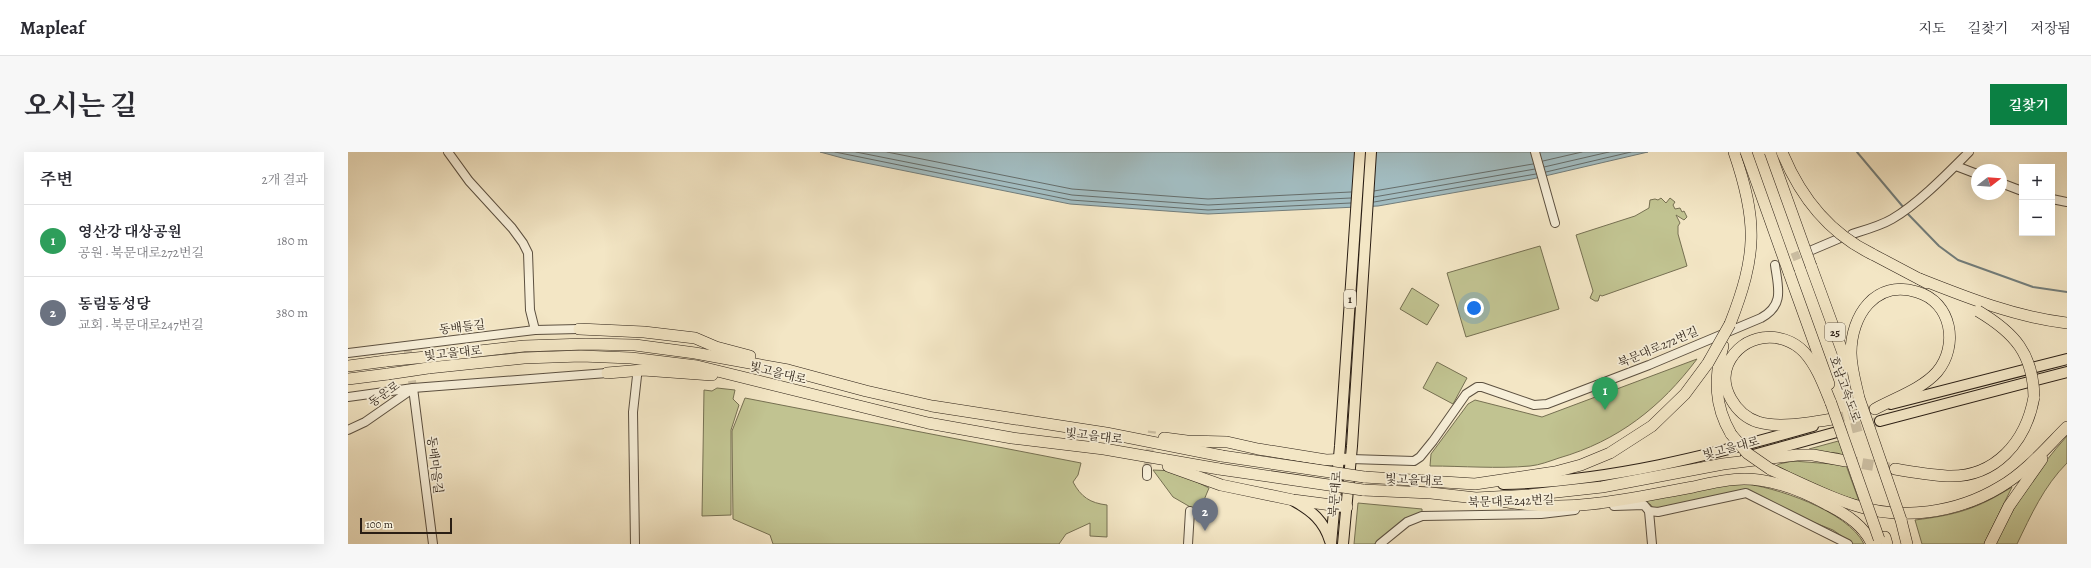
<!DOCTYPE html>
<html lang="ko">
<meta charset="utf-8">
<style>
:root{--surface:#fff;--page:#f7f7f7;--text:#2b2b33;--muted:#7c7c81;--line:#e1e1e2;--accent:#0b8043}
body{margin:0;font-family:Alegreya,"Noto Serif KR",serif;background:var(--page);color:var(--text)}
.controls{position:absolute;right:12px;top:12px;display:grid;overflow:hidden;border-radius:0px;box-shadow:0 4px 16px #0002}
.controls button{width:36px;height:36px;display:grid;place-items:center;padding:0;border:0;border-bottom:1px solid var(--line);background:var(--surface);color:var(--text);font:20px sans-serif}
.compass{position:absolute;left:1623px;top:12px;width:36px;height:36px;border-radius:50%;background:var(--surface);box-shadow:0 4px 16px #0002;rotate:73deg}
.scale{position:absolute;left:12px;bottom:10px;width:92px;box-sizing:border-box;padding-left:4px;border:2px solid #2a1e14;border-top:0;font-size:11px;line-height:14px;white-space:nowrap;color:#2a1e14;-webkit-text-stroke:3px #f7efd9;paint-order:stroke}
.you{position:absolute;left:1126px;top:156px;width:14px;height:14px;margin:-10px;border:3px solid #fff;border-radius:50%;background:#1a73e8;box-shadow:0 0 0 6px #1a73e833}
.badge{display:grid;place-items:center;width:26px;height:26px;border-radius:50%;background:var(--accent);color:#fff;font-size:13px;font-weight:700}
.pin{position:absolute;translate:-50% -33px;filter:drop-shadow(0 1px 2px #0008)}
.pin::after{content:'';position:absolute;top:21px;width:14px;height:12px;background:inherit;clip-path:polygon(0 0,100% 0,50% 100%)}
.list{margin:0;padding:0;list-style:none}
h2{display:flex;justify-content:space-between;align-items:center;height:52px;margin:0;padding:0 16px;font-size:17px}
h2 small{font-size:13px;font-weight:400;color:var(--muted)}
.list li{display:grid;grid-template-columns:26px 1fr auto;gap:12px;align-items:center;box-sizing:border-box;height:72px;padding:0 16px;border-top:1px solid var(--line)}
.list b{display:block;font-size:15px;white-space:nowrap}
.list p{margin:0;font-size:13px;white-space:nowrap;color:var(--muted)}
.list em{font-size:13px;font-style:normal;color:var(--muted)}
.map{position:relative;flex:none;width:1719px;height:392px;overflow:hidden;border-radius:0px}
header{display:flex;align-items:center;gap:24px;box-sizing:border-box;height:56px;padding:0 20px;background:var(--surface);border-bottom:1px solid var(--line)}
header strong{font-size:19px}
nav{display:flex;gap:22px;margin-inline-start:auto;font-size:14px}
.intro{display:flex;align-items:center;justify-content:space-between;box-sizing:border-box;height:96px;padding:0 24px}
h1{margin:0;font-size:28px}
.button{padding:10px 18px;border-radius:0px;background:var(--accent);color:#fff;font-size:14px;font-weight:700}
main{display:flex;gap:24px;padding:0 24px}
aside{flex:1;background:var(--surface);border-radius:0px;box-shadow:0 4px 16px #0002}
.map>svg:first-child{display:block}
.green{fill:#c1c391;stroke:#767052}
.water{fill:#a2bcc0;stroke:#727d7b}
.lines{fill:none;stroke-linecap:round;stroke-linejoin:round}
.shore{stroke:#666d6a;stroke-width:1}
.stream{stroke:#727d7b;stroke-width:2}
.minor-tunnel{stroke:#cbbea2;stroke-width:8;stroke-dasharray:8 4;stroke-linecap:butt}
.major-tunnel{stroke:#cbbea2;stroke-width:10;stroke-dasharray:10 5;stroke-linecap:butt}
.highway-tunnel{stroke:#cbbea2;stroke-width:11;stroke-dasharray:11 5.5;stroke-linecap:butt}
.minor-casing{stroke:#5c5040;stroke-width:10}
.major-casing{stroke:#2a1e14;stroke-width:12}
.highway-casing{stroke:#2a1e14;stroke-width:12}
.minor{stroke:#f7efd9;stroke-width:8}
.major{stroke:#f3e6c5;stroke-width:10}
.highway{stroke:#f3e6c5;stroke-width:11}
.highway-bridge-casing{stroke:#2a1e14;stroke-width:12;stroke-linecap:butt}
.highway-bridge{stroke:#f3e6c5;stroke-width:11}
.labels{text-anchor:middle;stroke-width:3.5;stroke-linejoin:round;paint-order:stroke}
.shield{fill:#f7efd9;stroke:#685d4f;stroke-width:1}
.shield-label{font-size:11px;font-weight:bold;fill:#2a1e14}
.street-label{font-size:12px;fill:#2a1e14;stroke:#f7efd9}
</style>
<header>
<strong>Mapleaf</strong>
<nav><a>지도</a><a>길찾기</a><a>저장됨</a></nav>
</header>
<div class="intro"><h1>오시는 길</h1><a class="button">길찾기</a></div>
<main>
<aside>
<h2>주변<small>2개 결과</small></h2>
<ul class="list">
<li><span class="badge" style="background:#2e9e5b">1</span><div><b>영산강 대상공원</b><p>공원 · 북문대로272번길</p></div><em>180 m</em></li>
<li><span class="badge" style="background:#6b7280">2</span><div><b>동림동성당</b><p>교회 · 북문대로247번길</p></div><em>380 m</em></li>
</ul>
</aside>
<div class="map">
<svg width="1719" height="392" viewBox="0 0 1719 392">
<rect width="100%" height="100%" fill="#f3e6c5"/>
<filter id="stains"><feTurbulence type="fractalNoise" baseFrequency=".005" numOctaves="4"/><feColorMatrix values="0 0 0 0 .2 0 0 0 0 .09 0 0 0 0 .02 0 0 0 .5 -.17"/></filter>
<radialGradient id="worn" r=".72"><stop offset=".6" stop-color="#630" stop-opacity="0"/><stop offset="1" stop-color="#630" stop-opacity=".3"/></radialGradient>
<g class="green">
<polygon points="1313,46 1318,51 1322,46 1327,50 1325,53 1327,57 1332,56 1334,60 1336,59 1339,65 1336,68 1328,63 1332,71 1330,74 1330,82 1339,114 1254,144 1252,143 1250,149 1247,149 1242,146 1245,139 1228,83 1287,64 1301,56 1302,48 1307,47 1310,48"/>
<polygon points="1192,94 1211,157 1118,185 1099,121"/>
<polygon points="1064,136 1091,153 1079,173 1052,157"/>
<path d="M1349,207C1313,255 1270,289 1211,306C1202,309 1192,313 1182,314C1149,317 1115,314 1082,314L1083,302L1120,252L1127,248L1194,265Z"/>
<polygon points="1089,210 1119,226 1105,252 1075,236"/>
<polygon points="369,236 387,238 385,247 391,253 383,278 383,363 354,364 356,238 364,239"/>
<path d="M397,246L733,311L730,323L725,330C733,345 742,351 759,353V385L742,384V371L718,382L711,392H425L422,383L385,367L384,279Z"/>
<path d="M1719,284V311C1696,334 1683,363 1669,392H1647C1666,353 1690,316 1719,284Z"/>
<polygon points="1494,288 1500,305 1489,301 1461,299 1461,297"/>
<polygon points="1445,309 1498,313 1511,349 1490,342 1428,314 1431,312"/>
<polygon points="805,318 827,319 861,336 851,360 825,345"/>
<path d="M1391,331C1426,334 1500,359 1516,392H1505L1485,378L1442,361L1398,338L1306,357L1302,352L1296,351L1295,347Z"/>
<path d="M1664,335L1636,392H1574L1567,368C1608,363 1629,357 1664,335Z"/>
<polygon points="1010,351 1074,357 1074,361 1060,367 1026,392 1006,392"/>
</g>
<polygon class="water" points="472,0 1300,0 1184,27 1030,54 860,62 722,52 498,7"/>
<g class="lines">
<g class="shore">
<polyline points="487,0 723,48 860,58 1003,51"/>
<polyline points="508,0 724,43 860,53 1003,46"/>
<polyline points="539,0 724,37 860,47 1003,40"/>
<polyline points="1195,9 1234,0"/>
<polyline points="1196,15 1261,0"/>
<polyline points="1198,20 1283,0"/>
<polyline points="1026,39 1185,12"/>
<polyline points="1026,45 1187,17"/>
<polyline points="1026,50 1188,22"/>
</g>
<g class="stream">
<polyline points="1509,0 1556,56"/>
<polyline points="1558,60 1591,94 1610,108 1685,135 1719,140"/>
</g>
<g class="minor-tunnel">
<polyline points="1433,110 1463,98"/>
<polyline points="59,193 65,236"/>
<polyline points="799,317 804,279"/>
</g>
<g class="major-tunnel">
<polyline points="1486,267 1523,258"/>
<polyline points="1489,280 1532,269"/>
</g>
<polyline class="highway-tunnel" points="1498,309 1547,317"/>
<defs>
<g id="minor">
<polyline points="100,0 121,29 164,76 175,91 180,101 182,158 187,178"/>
<polyline points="1187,0 1207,71"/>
<polyline points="1608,14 1629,22"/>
<polyline points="1653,31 1674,39"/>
<polyline points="1704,47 1719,50"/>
<path d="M1504,82C1517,78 1532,74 1544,67C1570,52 1600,21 1621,0"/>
<polyline points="1464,98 1490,87"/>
<polyline points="0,201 187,178 231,177"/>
<polyline points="65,236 85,392"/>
<polyline points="0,245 65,236 259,221"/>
<polyline points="0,278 17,270 63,238"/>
<path d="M1003,307L1066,309L1072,305L1085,289L1118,242L1129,235H1134L1186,253L1199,252L1301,213L1413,166C1437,153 1430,135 1427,113"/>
<polyline points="799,324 799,317"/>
<polyline points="1266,354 1296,353 1301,359 1304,392"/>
<polyline points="1301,359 1310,360 1398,341 1500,392"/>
<polyline points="287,392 285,260 289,224"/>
<polyline points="840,392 842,359"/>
<polyline points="1032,392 1059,370 1074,364 1193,362 1227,358"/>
</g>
<g id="major">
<polyline points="1543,252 1719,207"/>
<polyline points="1532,269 1719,220"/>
<polyline points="1398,305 1489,280"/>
<path d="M1155,332C1260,330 1364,303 1465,274"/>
<path d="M946,349C964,359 976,369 982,389"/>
<polyline points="983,392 992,294 1012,0"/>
<polyline points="995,392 1004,294 1023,0"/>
</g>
<g id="highway">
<polyline points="1524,102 1579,131"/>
<polyline points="1463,114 1500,215"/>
<polyline points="1441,121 1481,232"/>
<path d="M1572,127C1620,146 1668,165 1719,171"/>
<path d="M1382,172C1409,103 1410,70 1386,0"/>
<polyline points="231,177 296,180 347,186 368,195 402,204"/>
<path d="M1375,194C1366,225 1366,253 1383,282"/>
<polyline points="78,205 176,194 238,192 287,193 347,201 440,218 518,239 584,254 758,281 874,304"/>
<polyline points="0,214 38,209"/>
<polyline points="80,216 176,206 233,204 283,206 349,214 580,271 664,286 756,297 871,317"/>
<polyline points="259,221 295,218 364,223"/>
<polyline points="0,227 40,222"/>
<path d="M1511,246C1508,232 1503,216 1503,201C1503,164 1527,127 1569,140C1604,150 1611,194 1589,220C1574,237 1547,246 1527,257"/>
<path d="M1483,251C1476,234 1469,214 1456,200C1434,177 1394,181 1380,212C1370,235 1388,263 1410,270C1434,277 1462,270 1486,267"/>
<polyline points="816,286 839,289 879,290 910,297 978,308 1003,307"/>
<polyline points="820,314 873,333 945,348 999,355"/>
<path d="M1422,317C1450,330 1477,344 1506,353C1553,369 1609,361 1652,335C1678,320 1698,296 1719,275"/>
<path d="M1547,317C1564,320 1581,323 1599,324C1647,326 1678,290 1686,245"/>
<polyline points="1016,325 1127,332 1207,320 1233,313 1262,301 1304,274 1337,242 1360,211"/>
<polyline points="1015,338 1083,341 1128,346 1181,343 1254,335 1375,312 1449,303 1465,303 1498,309"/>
<path d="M1153,349C1183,354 1213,356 1243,352C1277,349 1311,341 1345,335C1362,331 1379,327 1396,327C1425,327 1457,340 1482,354C1499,363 1516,374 1524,392"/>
<polyline points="1553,368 1559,392"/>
<polyline points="1537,385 1539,392"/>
<polyline points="1642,392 1661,354 1694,307"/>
</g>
</defs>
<use href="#minor" class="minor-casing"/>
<use href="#major" class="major-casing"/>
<use href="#highway" class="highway-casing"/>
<use href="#minor" class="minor"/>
<use href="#major" class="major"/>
<use href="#highway" class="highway"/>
<defs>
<g id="highway-bridge">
<polyline points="1398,0 1441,121"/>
<polyline points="1422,0 1463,114"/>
<path d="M1434,0C1452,44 1481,81 1524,102"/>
<path d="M1630,159C1667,181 1685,202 1686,245"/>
<polyline points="38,209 78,205"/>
<polyline points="1360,211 1382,172"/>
<polyline points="40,222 80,216"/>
<polyline points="1511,246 1553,368"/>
<polyline points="1483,251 1531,387"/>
<polyline points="1383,282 1399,301 1422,317"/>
<polyline points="874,304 1016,325"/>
<polyline points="871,317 1015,338"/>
</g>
</defs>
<use href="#highway-bridge" class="highway-bridge-casing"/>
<use href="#highway-bridge" class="highway-bridge"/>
</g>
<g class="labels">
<g class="shield">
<rect x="996" y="138" width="12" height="18" rx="3"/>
<rect x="1477" y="171" width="20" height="18" rx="3"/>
</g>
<g class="shield-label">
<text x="1002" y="151">1</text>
<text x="1487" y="184">25</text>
</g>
<g class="street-label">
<text transform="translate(114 175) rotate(-7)" y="4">동배들길</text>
<text transform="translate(1310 195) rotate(-23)" y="4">북문대로272번길</text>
<text transform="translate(105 201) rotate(-6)" y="4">빛고을대로</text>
<text transform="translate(430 221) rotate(14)" y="4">빛고을대로</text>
<text transform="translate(1497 237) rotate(70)" y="4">호남고속도로</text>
<text transform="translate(36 242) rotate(-35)" y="4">동운로</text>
<text transform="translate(746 284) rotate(7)" y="4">빛고을대로</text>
<text transform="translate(1383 296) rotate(-15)" y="4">빛고을대로</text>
<text transform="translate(87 313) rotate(83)" y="4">동배마을길</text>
<text transform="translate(1066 328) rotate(3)" y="4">빛고을대로</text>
<text transform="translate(987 342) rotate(-85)" y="4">북문대로</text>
<text transform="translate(1163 349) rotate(-2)" y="4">북문대로242번길</text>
</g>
</g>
<rect width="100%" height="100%" filter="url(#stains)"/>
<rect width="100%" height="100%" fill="url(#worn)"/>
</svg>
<div class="controls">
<button>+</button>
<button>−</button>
</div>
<svg class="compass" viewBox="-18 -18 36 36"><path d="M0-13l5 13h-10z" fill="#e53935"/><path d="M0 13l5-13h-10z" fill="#7c7c81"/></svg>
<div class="scale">100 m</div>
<div class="you"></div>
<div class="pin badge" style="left:1257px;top:258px;background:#2e9e5b">1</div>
<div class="pin badge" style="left:857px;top:379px;background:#6b7280">2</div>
</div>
</main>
